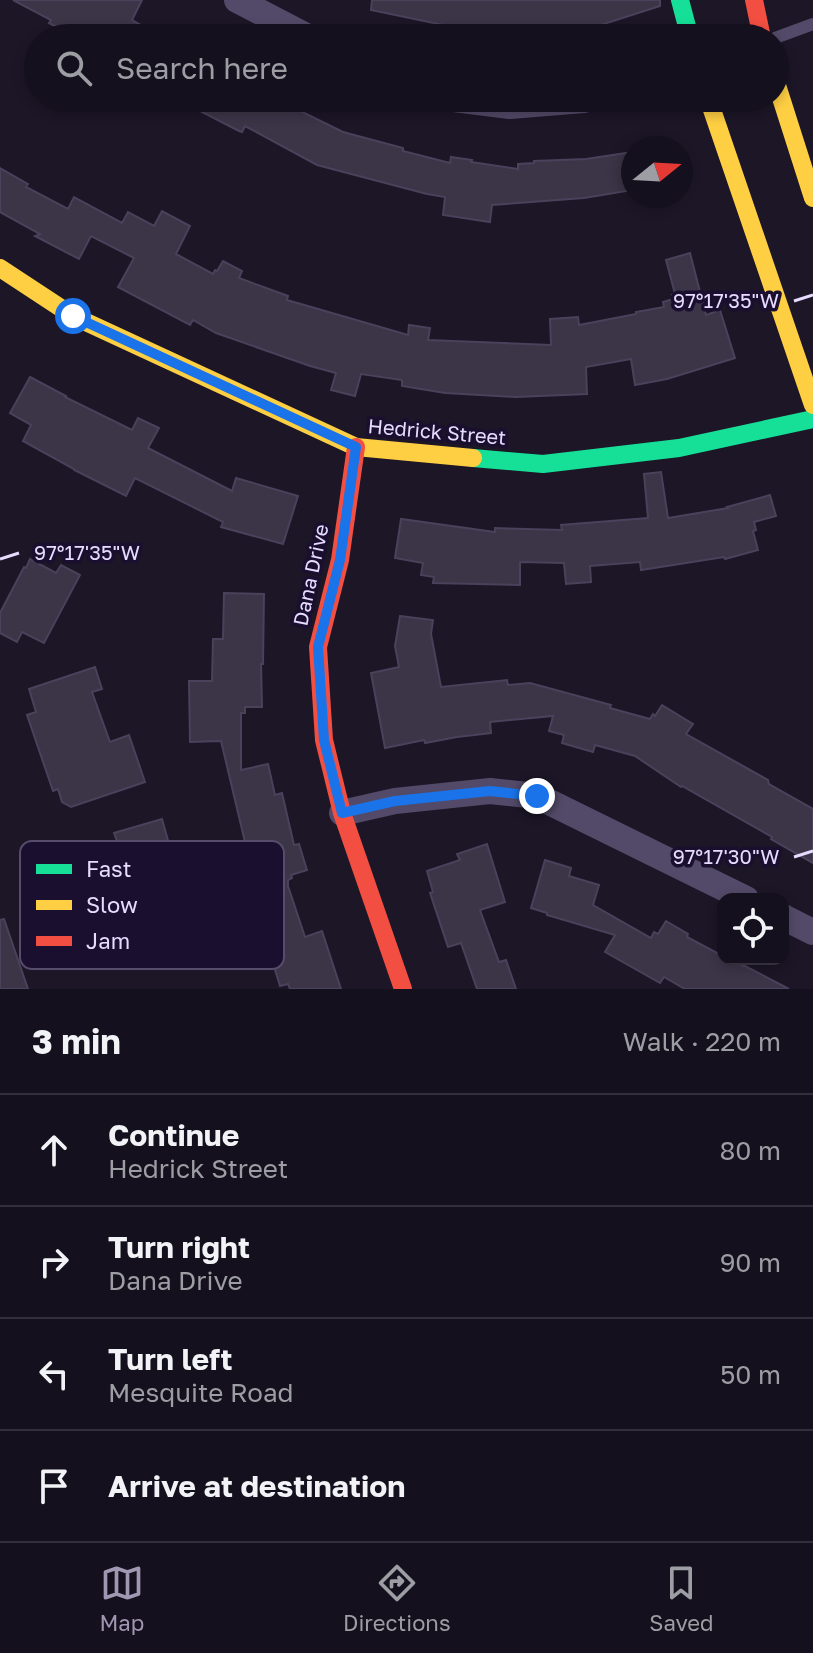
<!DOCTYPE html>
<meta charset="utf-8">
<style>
:root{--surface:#15101d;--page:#1e1926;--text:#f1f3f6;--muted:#9d9da4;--line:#34303b;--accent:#a097b3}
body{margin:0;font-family:"Golos Text",sans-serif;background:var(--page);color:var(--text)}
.controls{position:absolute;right:24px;bottom:24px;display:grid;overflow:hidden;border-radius:16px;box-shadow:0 4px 12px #0003}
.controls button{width:72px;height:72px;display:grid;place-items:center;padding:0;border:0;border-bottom:2px solid var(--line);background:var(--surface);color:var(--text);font:40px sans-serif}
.compass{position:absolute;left:621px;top:136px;width:72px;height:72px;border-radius:50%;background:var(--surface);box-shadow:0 4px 12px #0003;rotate:72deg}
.stop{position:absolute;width:24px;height:24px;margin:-18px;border:6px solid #1a73e8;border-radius:50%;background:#fff}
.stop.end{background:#1a73e8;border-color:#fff;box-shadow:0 2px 8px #0008}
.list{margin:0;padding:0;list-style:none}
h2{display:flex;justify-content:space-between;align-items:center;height:104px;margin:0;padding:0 32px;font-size:34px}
h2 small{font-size:26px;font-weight:400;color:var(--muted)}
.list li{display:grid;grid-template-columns:52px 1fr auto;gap:24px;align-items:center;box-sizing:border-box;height:112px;padding:0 32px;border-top:2px solid var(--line)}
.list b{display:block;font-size:30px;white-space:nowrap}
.list p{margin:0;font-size:26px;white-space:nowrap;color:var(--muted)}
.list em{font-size:26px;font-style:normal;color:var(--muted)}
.icon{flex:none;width:44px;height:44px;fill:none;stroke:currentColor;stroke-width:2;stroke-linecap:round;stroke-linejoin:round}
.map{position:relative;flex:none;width:813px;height:989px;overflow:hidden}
.search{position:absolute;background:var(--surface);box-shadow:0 4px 12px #0003;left:24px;right:24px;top:24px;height:88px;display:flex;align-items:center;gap:20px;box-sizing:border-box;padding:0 28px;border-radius:44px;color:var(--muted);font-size:30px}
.sheet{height:552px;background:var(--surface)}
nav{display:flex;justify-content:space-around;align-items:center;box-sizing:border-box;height:112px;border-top:2px solid var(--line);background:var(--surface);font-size:22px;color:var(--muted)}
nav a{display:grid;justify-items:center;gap:4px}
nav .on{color:var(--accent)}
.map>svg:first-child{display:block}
.building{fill:#3c3548;stroke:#4a415b;stroke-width:2}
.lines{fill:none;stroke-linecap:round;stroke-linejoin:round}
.lane{stroke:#524a68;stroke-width:12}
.street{stroke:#524a68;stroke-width:26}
.fast{stroke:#16e098;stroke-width:18}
.slow{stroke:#ffcf43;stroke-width:18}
.jam{stroke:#f24e42;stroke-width:18}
.route{stroke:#1a73e8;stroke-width:10}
.ticks{fill:none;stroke:#e7dcff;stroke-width:3}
.labels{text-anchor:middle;stroke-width:7;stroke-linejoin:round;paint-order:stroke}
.street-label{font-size:20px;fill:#e7dcff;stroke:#1a0f2e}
.key{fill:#1a0f2e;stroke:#584c6d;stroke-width:2}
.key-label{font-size:22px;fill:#e7dcff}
.ticks-label{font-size:20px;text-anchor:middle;fill:#e7dcff;stroke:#1a0f2e;stroke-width:7;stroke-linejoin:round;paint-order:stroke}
</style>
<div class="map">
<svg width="813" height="989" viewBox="0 0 813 989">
<rect width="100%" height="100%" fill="#1c1627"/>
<g class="building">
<polygon points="13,0 142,0 132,20 164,38 79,38 49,23 51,20"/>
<polygon points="372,0 660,0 660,6 563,37 486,38 452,31 453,27 371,10"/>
<polygon points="175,98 274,98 343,132 403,148 403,151 450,163 451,157 472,160 471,162 518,169 518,164 534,163 534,161 586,159 633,152 633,190 584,198 492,205 490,222 443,215 445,197 427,194 317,165 245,126 242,132 239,131"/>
<polygon points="0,168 28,184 26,187 68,209 74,197 122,223 128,212 154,226 162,211 190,226 176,254 213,274 215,270 217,271 223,261 242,271 239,278 288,296 287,300 408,335 409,325 430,328 428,340 551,345 550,319 578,317 579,325 636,314 636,312 664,307 663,302 673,299 672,295 675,294 666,260 690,253 706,315 720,310 735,358 667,379 635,385 631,359 586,367 587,394 516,397 445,393 402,386 402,380 361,374 355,396 331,390 336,373 310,366 216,333 193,320 190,325 118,287 134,258 91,236 79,259 35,236 40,234 0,212"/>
<polygon points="30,377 66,396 65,397 132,430 138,418 159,428 148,448 232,491 236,478 298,496 283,544 221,527 223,522 135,478 126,496 74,470 74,469 23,441 31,425 10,413"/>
<polygon points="661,472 668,518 728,508 727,507 770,495 776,516 754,522 756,530 753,531 758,550 725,559 724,557 641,570 640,562 590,566 591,582 566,584 564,563 520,562 520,585 433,583 434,577 421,575 423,563 395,558 401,519 495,532 495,528 562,530 561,525 648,518 644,474"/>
<polygon points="30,559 56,573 61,565 80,575 44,643 22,632 17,642 0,633 0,613 24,567 26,568"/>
<polygon points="224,593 264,594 263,664 261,664 262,707 245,707 245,713 241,713 241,770 268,764 275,795 282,793 294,845 299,844 307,870 291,875 292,878 288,880 288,886 305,937 322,931 341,989 290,989 288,984 280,986 272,960 275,959 244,861 249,859 221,741 190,742 189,681 212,681 213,639 223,639"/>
<polygon points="400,616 433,620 431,634 441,687 507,680 508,685 530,683 611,705 610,708 650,719 653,714 655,716 662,705 693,724 686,734 768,780 769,784 813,809 813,863 771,839 772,837 682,786 681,787 635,756 595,745 593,752 562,743 564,735 549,731 553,716 490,722 491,733 457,737 425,743 424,740 385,748 371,673 399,667 395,646"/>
<polygon points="95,667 102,689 92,692 110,742 129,735 145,782 71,807 62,802 58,789 53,791 27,715 36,712 29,689"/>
<polygon points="162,819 169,844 147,850 154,873 97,890 89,862 96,860 95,857 110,852 107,845 117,841 114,833"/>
<polygon points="487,844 505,902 480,910 499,962 506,960 516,989 477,989 461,943 448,947 430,893 433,892 427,871 460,860 457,854"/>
<polygon points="545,860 571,868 569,876 599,885 593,905 651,938 654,932 658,934 666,921 688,934 687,937 723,956 723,959 729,959 743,966 743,965 789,989 685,989 664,977 660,983 605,952 615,935 547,915 547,913 531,908"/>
<polygon points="4,919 28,989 0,989 0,920"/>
</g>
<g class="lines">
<polyline class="lane" points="775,38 813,24"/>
<g class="street">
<polyline points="237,0 310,38"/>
<polyline points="446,98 510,106 584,100 591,98"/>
<polyline points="342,813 395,801 490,791 537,796 746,899"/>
<polyline points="783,917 813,932"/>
</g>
<g class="fast">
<polyline points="680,0 690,38"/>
<polyline points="473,458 543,464 679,448 813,419"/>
</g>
<g class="slow">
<polyline points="775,79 813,198"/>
<polyline points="708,98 813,405"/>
<polyline points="0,268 73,316 356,447 473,458"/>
</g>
<g class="jam">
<polyline points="754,0 762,38"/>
<polyline points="356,447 340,560 318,647 324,740 342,813 403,989"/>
</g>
</g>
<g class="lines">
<polyline class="route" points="73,316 356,447 340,560 318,647 324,740 342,813 395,801 490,791 537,796"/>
</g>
<path class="ticks" d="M794,301L813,295M0,559L19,553M794,857L813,851"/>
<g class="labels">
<g class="street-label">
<text transform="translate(437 432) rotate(5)" y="7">Hedrick Street</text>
<text transform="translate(311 575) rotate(-78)" y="7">Dana Drive</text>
</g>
</g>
<rect x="20" y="841" width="264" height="128" rx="12" class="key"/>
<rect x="36" y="864" width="36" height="10" fill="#16e098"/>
<rect x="36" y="900" width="36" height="10" fill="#ffcf43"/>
<rect x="36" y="936" width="36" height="10" fill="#f24e42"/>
<g class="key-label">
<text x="86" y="877">Fast</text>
<text x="86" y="913">Slow</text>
<text x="86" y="949">Jam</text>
</g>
<g class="ticks-label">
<text x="726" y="308">97°17'35"W</text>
<text x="87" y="560">97°17'35"W</text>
<text x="726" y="864">97°17'30"W</text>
</g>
</svg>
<div class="controls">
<button><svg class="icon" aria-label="locate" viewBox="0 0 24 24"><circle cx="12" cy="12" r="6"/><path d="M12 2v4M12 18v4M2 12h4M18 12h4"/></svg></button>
</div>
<svg class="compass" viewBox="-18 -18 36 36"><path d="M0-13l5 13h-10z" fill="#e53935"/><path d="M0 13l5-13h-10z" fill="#9d9da4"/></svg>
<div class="stop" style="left:73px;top:316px"></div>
<div class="stop end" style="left:537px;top:796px"></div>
<div class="search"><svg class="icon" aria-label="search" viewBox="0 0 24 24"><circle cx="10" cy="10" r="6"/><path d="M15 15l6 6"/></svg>Search here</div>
</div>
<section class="sheet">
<h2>3 min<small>Walk · 220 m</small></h2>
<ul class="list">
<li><svg class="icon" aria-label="ahead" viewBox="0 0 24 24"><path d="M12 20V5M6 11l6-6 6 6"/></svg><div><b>Continue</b><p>Hedrick Street</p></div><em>80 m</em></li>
<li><svg class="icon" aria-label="right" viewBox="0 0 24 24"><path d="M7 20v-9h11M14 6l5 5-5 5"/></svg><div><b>Turn right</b><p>Dana Drive</p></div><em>90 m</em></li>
<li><svg class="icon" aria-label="left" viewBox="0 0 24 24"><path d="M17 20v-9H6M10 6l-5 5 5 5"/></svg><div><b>Turn left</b><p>Mesquite Road</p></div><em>50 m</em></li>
<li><svg class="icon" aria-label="arrive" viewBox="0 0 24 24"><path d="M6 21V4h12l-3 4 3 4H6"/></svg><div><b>Arrive at destination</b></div></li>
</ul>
</section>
<nav>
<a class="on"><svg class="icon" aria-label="map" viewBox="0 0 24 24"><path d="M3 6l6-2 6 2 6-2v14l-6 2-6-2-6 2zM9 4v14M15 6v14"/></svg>Map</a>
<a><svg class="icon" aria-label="directions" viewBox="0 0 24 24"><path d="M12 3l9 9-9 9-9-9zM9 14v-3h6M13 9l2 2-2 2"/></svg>Directions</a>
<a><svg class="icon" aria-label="saved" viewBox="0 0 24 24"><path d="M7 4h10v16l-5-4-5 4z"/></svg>Saved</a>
</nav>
